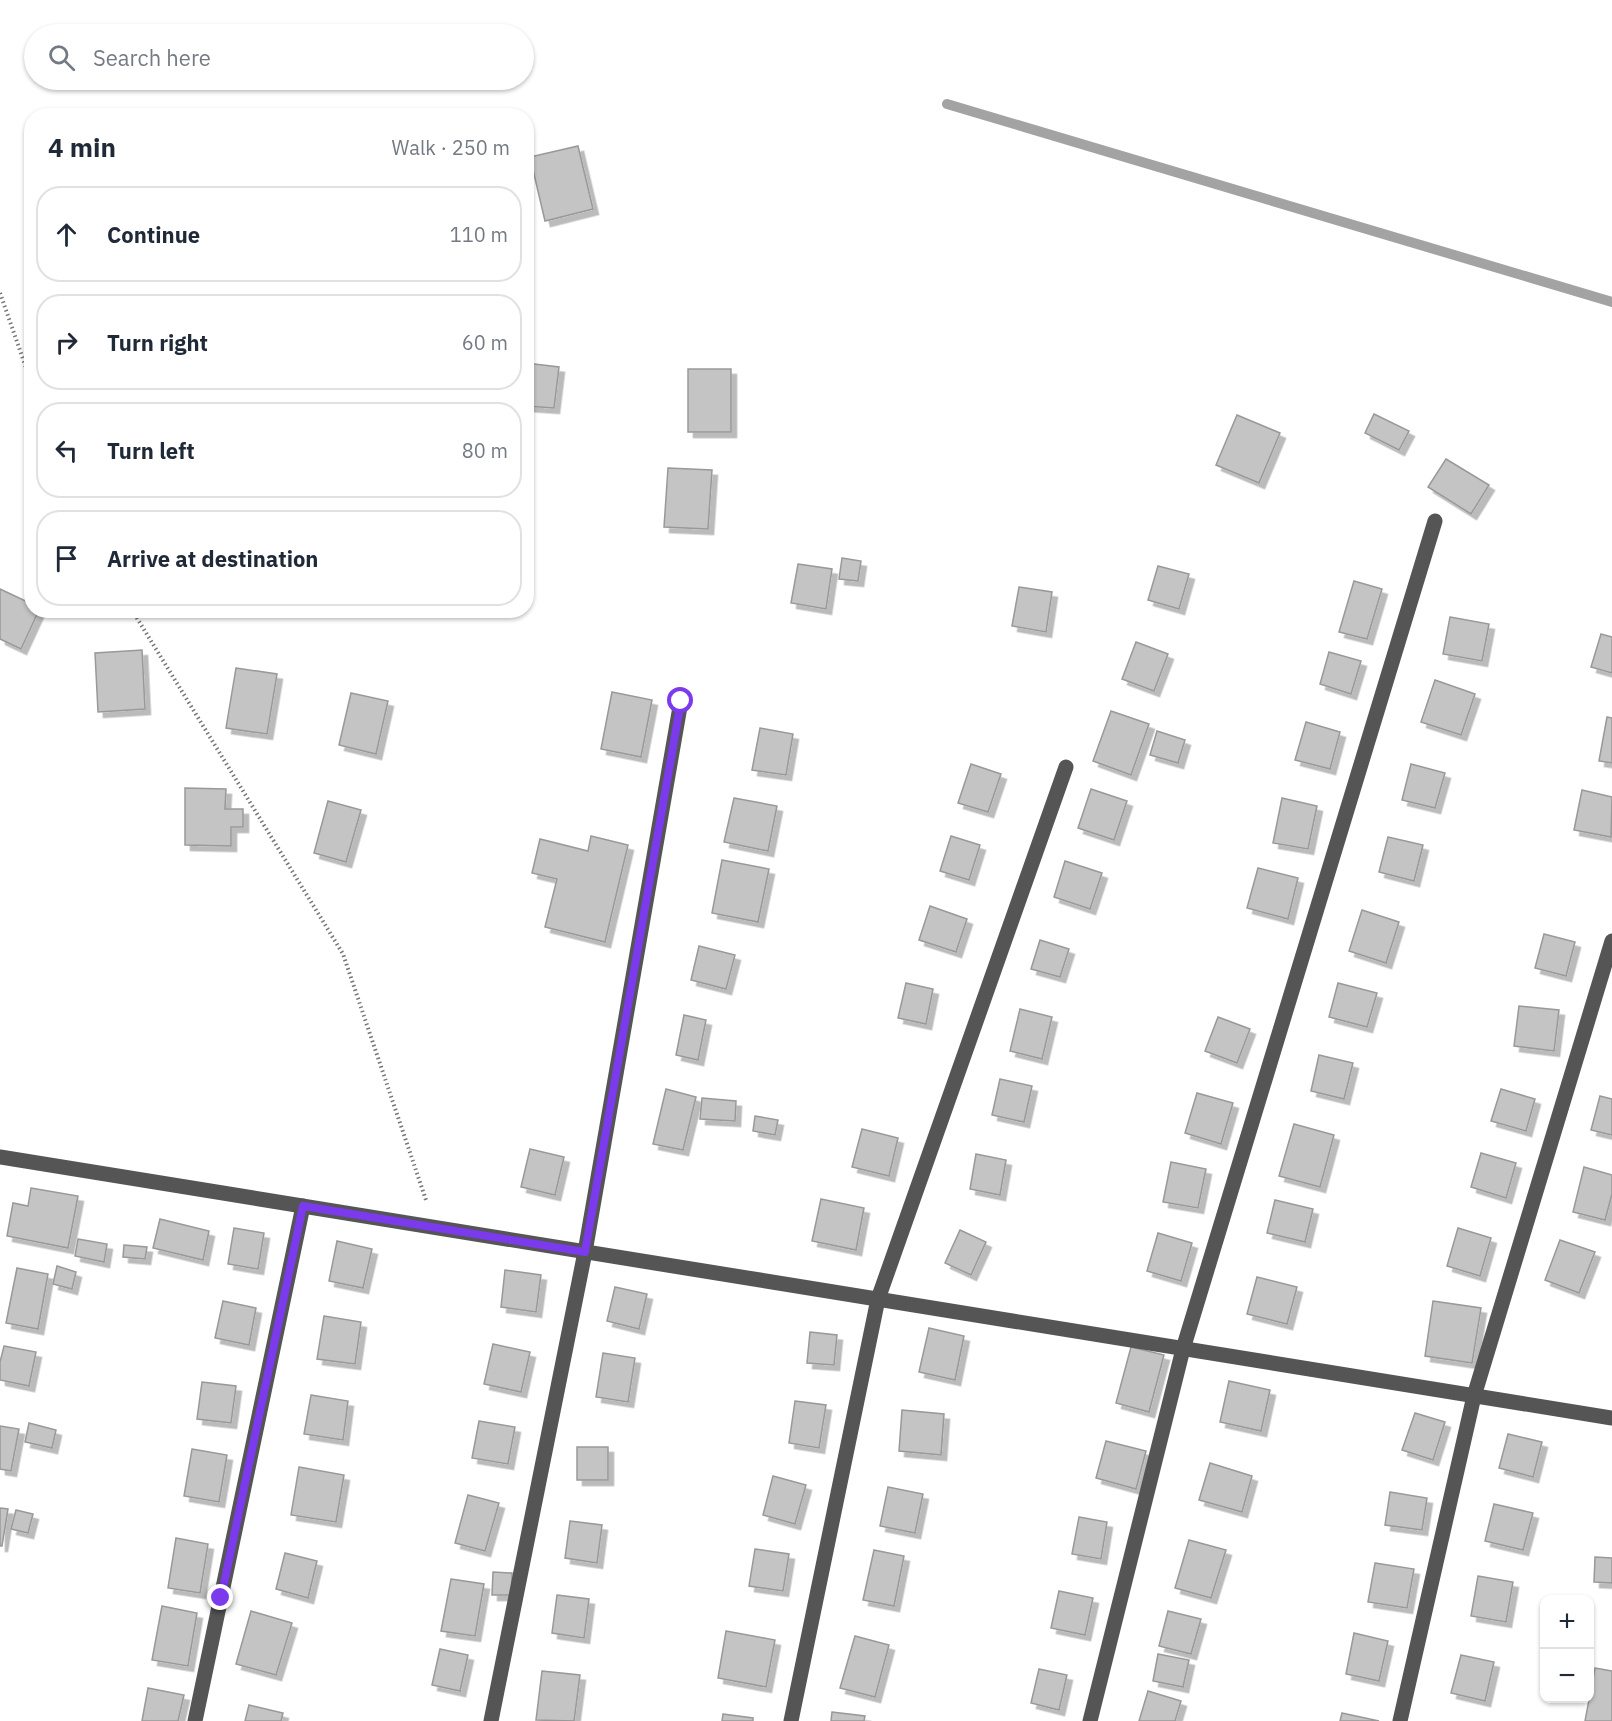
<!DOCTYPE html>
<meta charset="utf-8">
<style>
:root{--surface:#fff;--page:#f6f6f7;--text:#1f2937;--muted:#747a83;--line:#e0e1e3}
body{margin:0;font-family:"IBM Plex Sans",sans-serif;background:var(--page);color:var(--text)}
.controls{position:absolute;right:18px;bottom:18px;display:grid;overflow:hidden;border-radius:12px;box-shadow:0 2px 4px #0004}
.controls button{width:54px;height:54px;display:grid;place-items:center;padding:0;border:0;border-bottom:2px solid var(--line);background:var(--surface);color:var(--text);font:30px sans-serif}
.stop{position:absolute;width:18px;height:18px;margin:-14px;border:4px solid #7c3aed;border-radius:50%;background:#fff}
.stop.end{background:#7c3aed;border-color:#fff;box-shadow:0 2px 6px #0008}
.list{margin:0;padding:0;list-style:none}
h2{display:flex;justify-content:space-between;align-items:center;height:78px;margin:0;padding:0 24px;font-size:26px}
h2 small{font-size:20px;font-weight:400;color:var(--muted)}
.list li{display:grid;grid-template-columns:39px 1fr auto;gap:18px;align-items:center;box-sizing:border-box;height:96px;margin:0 12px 12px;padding:0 12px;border:2px solid var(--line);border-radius:24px}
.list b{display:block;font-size:22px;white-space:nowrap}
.list em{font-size:20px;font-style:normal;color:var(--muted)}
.icon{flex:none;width:33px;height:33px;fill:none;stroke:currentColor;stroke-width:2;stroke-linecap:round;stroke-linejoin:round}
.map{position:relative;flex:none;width:1612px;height:1721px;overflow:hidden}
.search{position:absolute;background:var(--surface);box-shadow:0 2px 4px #0004;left:24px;top:24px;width:510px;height:66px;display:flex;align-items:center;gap:15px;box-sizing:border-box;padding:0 21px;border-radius:33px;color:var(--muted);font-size:22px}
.panel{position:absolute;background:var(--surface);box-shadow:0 2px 4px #0004;left:24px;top:108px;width:510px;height:510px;border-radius:24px}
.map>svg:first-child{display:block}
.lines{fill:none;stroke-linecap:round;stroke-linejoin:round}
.stream{stroke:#a3a3a3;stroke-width:10}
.building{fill:#c4c4c4;stroke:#999;stroke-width:1.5;filter:url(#shadow)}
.path{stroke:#777;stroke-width:4;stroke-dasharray:1.5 3;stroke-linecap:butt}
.minor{stroke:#555;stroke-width:15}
.route{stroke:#7c3aed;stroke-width:8}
</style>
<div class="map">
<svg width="1612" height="1721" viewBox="0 0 1612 1721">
<defs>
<filter id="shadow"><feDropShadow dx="5.5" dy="5.5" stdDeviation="0" flood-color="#0004"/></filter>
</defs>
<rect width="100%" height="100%" fill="#fff"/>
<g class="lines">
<polyline class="stream" points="947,104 1612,302"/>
</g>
<g class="building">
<polygon points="578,146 593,209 545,221 530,157"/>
<polygon points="526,363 559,367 554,408 526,406"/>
<rect x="688" y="369" width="43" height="63"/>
<polygon points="1374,414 1409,431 1399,450 1365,433"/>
<polygon points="1237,415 1280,433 1259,483 1216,465"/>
<polygon points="1446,459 1489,485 1471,514 1428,487"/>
<polygon points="668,468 712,470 708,529 664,527"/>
<polygon points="842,558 861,561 858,581 839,579"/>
<polygon points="798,564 832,569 826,609 791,603"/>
<polygon points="1158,566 1189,574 1179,609 1148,600"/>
<polygon points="1354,581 1382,589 1367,639 1339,632"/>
<polygon points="1019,587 1052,592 1046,632 1012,626"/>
<polygon points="0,589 32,604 32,610 39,610 21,649 0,639"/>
<polygon points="1450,617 1489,624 1482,661 1443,654"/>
<polygon points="1601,634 1612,637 1612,673 1591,667"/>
<polygon points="1136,642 1168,654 1154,691 1122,679"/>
<polygon points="142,650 145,709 98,712 95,653"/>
<polygon points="1329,652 1361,661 1351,694 1320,684"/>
<polygon points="236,668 277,674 267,734 226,728"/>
<polygon points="1435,680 1475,694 1461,735 1421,722"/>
<polygon points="612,692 652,700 641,757 601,749"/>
<polygon points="351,693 388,701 376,754 339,745"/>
<polygon points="1111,711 1149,724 1131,775 1093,761"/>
<polygon points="1607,717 1612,718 1612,763 1599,761"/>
<polygon points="1306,722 1340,732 1330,769 1295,760"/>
<polygon points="760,728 793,734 786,775 752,770"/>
<polygon points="1157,731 1185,740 1178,763 1150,755"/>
<polygon points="971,764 1001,774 988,812 958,803"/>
<polygon points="1411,764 1445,773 1435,808 1402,800"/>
<polygon points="185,788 226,789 225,809 243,809 243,827 231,827 231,846 185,845"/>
<polygon points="1091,789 1127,801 1114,840 1078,828"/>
<polygon points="1582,790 1612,797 1611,837 1574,830"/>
<polygon points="734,798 777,806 768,851 724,842"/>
<polygon points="1282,798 1317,806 1308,849 1273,843"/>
<polygon points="328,801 361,810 346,862 314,853"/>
<polygon points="591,836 628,845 605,942 545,927 557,879 532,873 540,839 588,851"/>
<polygon points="951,836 980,845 969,880 940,871"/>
<polygon points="1388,837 1423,845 1414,881 1379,872"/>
<polygon points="722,860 769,869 758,922 712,913"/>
<polygon points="1065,861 1102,873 1090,909 1054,897"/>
<polygon points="1258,868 1298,878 1288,919 1247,908"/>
<polygon points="930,906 967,919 956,952 919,940"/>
<polygon points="1362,910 1399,922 1386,963 1349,951"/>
<polygon points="1544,934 1575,942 1566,976 1535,968"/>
<polygon points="1040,940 1069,949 1060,977 1031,969"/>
<polygon points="699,946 735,955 726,989 691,980"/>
<polygon points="906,983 933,989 926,1024 898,1018"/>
<polygon points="1338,983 1377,993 1367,1027 1329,1017"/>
<polygon points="1519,1006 1559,1010 1554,1051 1514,1046"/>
<polygon points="1020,1009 1052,1017 1042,1059 1010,1051"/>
<polygon points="684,1015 706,1020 698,1060 676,1055"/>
<polygon points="1218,1017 1250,1029 1237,1063 1205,1051"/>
<polygon points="1319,1055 1353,1063 1344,1099 1311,1091"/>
<polygon points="1000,1079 1032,1086 1024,1122 992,1115"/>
<polygon points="666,1089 696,1097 683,1150 653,1144"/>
<polygon points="1501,1089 1535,1099 1526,1131 1491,1121"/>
<polygon points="1197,1093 1233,1103 1221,1144 1185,1133"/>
<polygon points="1600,1096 1612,1099 1612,1135 1591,1130"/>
<polygon points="702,1098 736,1101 735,1121 700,1119"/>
<polygon points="755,1116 778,1120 775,1135 753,1131"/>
<polygon points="1294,1124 1334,1135 1320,1187 1279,1176"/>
<polygon points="862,1129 898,1138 889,1176 852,1167"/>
<polygon points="530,1149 564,1157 555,1195 521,1187"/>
<polygon points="1481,1153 1516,1163 1506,1198 1471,1187"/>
<polygon points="976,1154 1006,1160 1000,1195 970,1189"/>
<polygon points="1171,1162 1206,1169 1198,1208 1163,1202"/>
<polygon points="1584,1167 1612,1175 1612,1194 1605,1220 1573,1212"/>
<polygon points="31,1188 78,1196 68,1248 7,1236 13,1203 28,1206"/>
<polygon points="821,1199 864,1208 856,1250 812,1241"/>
<polygon points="1275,1200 1313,1209 1305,1242 1267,1233"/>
<polygon points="160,1219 209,1231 203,1260 153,1248"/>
<polygon points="234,1228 264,1233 258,1269 228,1264"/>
<polygon points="1458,1228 1491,1238 1480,1276 1447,1266"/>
<polygon points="960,1230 986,1242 971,1275 945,1263"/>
<polygon points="1158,1233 1192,1243 1181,1281 1147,1271"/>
<polygon points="78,1239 107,1244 104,1262 75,1256"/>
<polygon points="1560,1240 1595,1252 1579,1293 1545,1280"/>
<polygon points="337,1241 372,1249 363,1288 329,1281"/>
<polygon points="124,1245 147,1247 145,1259 123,1257"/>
<polygon points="57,1266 76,1272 72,1289 53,1284"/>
<polygon points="17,1268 48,1274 38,1329 6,1323"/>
<polygon points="505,1270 541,1275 536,1312 501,1307"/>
<polygon points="1257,1277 1297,1287 1287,1324 1247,1314"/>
<polygon points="615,1287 647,1294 639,1329 607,1321"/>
<polygon points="223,1301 256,1308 249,1345 215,1338"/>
<polygon points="1433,1301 1481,1308 1472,1363 1425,1356"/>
<polygon points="324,1316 361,1322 355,1364 317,1359"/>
<polygon points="929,1328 964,1336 955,1380 919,1372"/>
<polygon points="810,1332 837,1335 834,1365 807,1363"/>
<polygon points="493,1344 530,1352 521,1392 484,1384"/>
<polygon points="4,1346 36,1352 29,1386 0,1380 0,1362"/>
<polygon points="1131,1347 1164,1355 1149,1412 1116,1403"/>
<polygon points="603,1353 635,1358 628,1402 596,1397"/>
<polygon points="1229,1381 1270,1390 1261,1431 1220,1422"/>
<polygon points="202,1382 236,1386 231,1423 197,1419"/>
<polygon points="311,1395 348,1401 343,1440 304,1434"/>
<polygon points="795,1401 826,1405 819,1448 789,1443"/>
<polygon points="902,1410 944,1414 941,1455 899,1451"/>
<polygon points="1415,1413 1445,1422 1433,1460 1402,1450"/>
<polygon points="479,1421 515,1427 508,1464 472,1458"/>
<polygon points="29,1423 56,1430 52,1448 25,1442"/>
<polygon points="0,1426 19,1429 11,1471 0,1469"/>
<polygon points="1508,1434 1542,1442 1533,1477 1499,1468"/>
<polygon points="1106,1441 1146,1451 1136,1489 1096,1478"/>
<rect x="577" y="1447" width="31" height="33"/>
<polygon points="192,1449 227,1455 219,1502 184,1496"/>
<polygon points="1210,1463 1252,1476 1242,1512 1199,1500"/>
<polygon points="299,1467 344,1475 336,1522 291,1515"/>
<polygon points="773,1476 806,1485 795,1524 763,1515"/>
<polygon points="888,1487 923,1494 915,1533 880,1526"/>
<polygon points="1390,1492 1427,1498 1422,1530 1385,1525"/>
<polygon points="468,1495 499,1503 485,1551 455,1543"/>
<polygon points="1494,1504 1533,1513 1523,1550 1485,1541"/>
<polygon points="0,1508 8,1509 2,1546 0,1546"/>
<polygon points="16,1510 33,1514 28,1533 11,1529"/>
<polygon points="1079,1517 1107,1522 1101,1559 1072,1554"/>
<polygon points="570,1521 602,1525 597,1563 565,1558"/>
<polygon points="176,1538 208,1544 200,1593 168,1588"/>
<polygon points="1189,1540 1226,1550 1211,1598 1175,1588"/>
<polygon points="755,1549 789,1554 783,1591 749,1586"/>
<polygon points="874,1550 904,1556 894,1606 863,1600"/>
<polygon points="285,1553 317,1561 308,1598 276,1589"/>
<polygon points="1595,1557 1612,1558 1612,1583 1594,1582"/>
<polygon points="1375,1563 1414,1569 1407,1608 1368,1602"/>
<polygon points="493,1572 512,1573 512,1595 492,1595"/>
<polygon points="1478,1576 1513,1582 1506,1622 1471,1616"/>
<polygon points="451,1579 484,1584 475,1636 441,1631"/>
<polygon points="1059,1591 1093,1598 1085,1635 1051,1628"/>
<polygon points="557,1595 589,1599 584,1638 552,1633"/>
<polygon points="162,1606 197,1613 188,1666 152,1660"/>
<polygon points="251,1611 292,1623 276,1675 236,1664"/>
<polygon points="1168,1611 1201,1619 1191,1654 1159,1646"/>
<polygon points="726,1631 775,1640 766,1687 718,1678"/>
<polygon points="1354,1633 1388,1641 1379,1681 1346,1674"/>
<polygon points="855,1636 889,1645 875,1697 840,1688"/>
<polygon points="440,1649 468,1655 460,1691 432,1685"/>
<polygon points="1158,1654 1189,1660 1183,1687 1153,1681"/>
<polygon points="1461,1655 1494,1662 1485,1701 1451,1693"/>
<polygon points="1595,1668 1612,1671 1612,1721 1585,1721"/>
<polygon points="1039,1669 1067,1675 1059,1710 1031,1703"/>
<polygon points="542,1671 580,1675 574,1721 536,1720"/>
<polygon points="148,1688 184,1695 178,1721 142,1721"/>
<polygon points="1148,1691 1181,1701 1175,1721 1139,1721"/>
<polygon points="249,1705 283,1713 281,1721 245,1721"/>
<polygon points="832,1712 865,1716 864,1721 831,1721"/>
<polygon points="1342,1713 1379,1721 1340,1721"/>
<polygon points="723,1714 753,1718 753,1721 722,1721"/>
</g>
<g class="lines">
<g class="path">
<polyline points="0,293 32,385"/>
<polyline points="132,610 343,954 426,1200"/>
</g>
<g class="minor">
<polyline points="0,1157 1612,1418"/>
<polyline points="195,1721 303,1206"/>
<polyline points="491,1721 585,1252 681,701"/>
<polyline points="791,1721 878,1299 1066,767"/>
<polyline points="1090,1721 1183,1349 1435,521"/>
<polyline points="1400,1721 1474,1396 1612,941"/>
</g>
</g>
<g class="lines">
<polyline class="route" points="221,1598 303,1206 585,1252 681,701"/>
</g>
</svg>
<div class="controls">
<button>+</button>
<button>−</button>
</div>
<div class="stop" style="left:681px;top:701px"></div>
<div class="stop end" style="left:221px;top:1598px"></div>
<div class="search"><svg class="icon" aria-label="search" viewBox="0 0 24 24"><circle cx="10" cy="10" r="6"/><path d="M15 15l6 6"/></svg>Search here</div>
<section class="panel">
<h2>4 min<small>Walk · 250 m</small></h2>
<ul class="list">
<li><svg class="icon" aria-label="ahead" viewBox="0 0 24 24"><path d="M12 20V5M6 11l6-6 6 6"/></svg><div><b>Continue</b></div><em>110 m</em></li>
<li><svg class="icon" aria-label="right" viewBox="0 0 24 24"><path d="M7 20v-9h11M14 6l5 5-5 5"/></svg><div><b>Turn right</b></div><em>60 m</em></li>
<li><svg class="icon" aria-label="left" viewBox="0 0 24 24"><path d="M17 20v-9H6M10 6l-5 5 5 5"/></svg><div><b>Turn left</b></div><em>80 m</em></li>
<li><svg class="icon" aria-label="arrive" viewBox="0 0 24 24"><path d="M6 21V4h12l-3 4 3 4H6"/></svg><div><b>Arrive at destination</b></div></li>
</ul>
</section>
</div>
